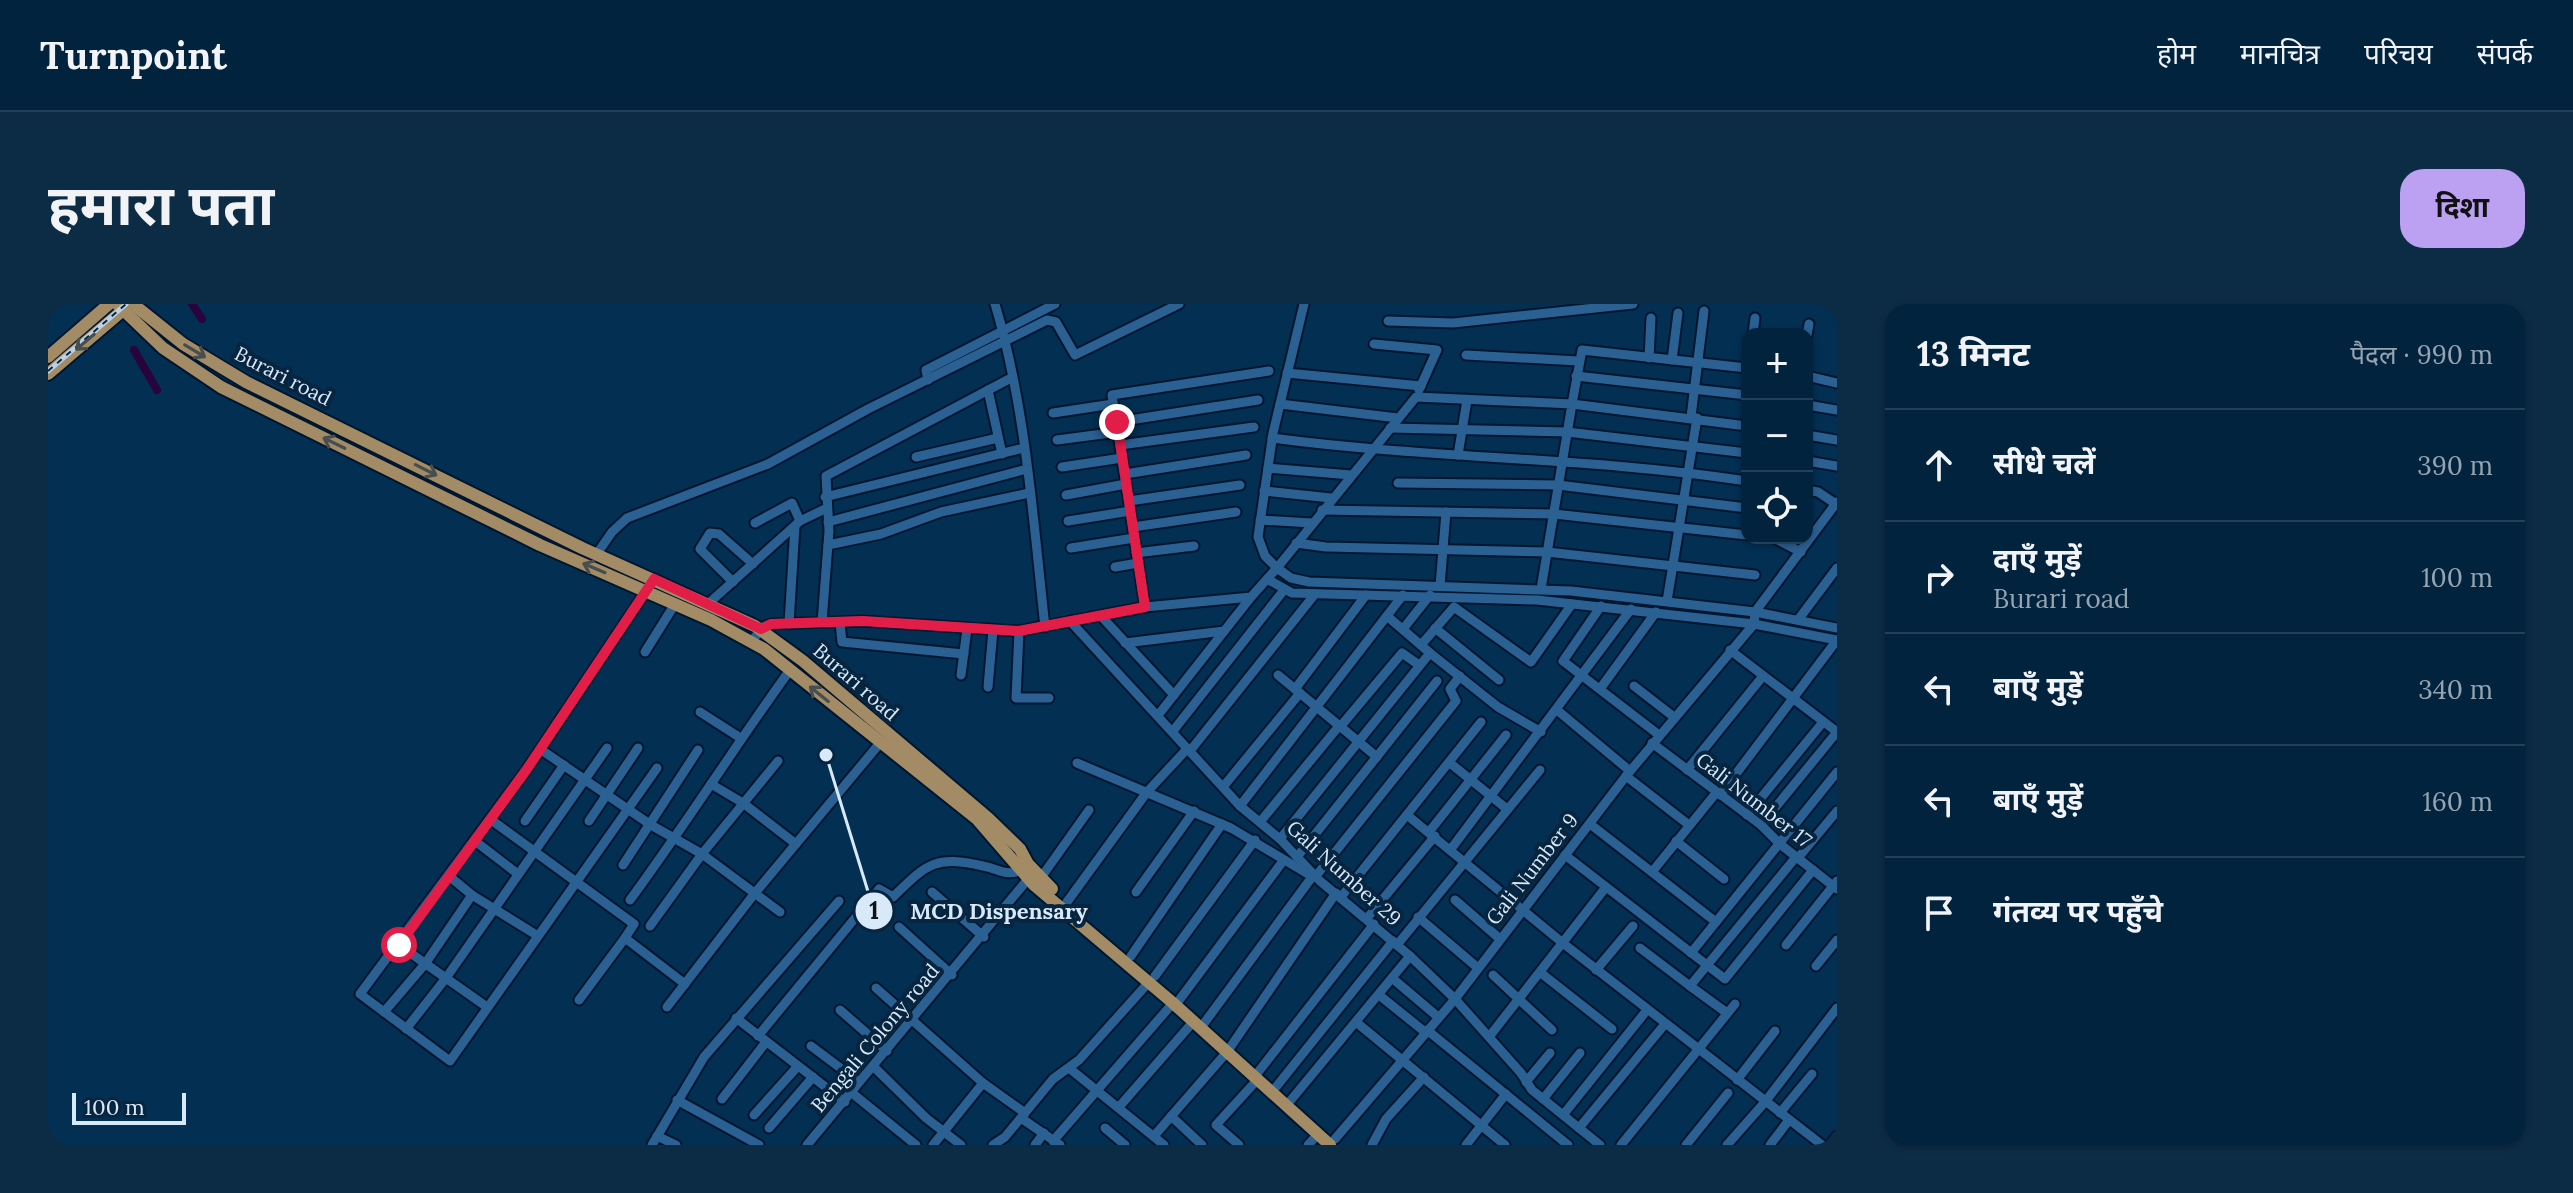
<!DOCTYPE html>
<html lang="hi">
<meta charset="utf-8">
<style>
:root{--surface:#02233e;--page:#0c2b45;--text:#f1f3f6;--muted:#96a4b0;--line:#234058;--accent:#bca0f2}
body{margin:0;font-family:Lora,"Noto Sans Devanagari",serif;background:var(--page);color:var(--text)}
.controls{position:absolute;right:24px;top:24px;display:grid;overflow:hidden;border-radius:16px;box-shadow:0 2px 6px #0004}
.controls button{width:72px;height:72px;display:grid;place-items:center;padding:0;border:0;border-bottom:2px solid var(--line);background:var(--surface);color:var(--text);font:40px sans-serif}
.scale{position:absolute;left:24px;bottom:20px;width:114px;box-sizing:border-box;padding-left:8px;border:4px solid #d8e9fa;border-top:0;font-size:22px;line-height:28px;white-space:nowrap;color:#d8e9fa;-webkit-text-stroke:6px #08253f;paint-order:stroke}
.stop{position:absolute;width:24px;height:24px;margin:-18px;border:6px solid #e11d48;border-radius:50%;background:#fff}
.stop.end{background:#e11d48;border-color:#fff;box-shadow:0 2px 8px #0008}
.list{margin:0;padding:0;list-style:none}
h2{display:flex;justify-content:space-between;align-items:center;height:104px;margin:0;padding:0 32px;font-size:34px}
h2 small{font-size:26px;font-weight:400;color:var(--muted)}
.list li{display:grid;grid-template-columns:52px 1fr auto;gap:24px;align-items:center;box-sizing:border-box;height:112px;padding:0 32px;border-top:2px solid var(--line)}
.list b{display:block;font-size:30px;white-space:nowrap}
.list p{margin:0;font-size:26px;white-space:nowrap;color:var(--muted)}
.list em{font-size:26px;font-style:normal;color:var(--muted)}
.icon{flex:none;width:44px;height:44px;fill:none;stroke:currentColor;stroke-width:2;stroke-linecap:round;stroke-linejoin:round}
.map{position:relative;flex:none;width:1789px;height:841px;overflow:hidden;border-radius:24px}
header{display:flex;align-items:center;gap:48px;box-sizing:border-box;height:112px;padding:0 40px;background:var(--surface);border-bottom:2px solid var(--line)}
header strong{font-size:38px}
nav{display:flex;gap:44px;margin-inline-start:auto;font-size:28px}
.intro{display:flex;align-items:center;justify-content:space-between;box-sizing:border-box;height:192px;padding:0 48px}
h1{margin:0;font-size:56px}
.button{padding:20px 36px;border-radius:24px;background:var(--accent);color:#111;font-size:28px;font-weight:700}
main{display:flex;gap:48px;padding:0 48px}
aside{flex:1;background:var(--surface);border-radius:24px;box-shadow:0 2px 6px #0004}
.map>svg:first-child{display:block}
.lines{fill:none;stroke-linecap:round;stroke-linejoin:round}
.canal{stroke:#28033c;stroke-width:8}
.minor-casing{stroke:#00162f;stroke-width:13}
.major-casing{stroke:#00162f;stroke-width:16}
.minor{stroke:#2b6093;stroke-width:9}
.major{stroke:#a38b65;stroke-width:12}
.rail-casing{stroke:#bcd0e4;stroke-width:5}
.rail{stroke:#08253f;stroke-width:2;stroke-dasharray:6;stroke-linecap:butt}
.oneway{stroke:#464e4e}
.route{stroke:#e11d48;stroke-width:10}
.labels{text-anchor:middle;stroke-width:8;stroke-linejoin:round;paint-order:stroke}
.street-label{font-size:20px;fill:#d8e9fa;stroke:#08253f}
.leader{fill:none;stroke:#d8e9fa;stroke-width:3}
.callout-dot{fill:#d8e9fa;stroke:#08253f;stroke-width:3}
.mark-label{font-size:24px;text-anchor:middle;font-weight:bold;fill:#111}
.callout-label{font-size:22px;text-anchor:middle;font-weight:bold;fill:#d8e9fa;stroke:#08253f;stroke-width:8;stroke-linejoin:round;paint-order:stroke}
</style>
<header>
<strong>Turnpoint</strong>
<nav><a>होम</a><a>मानचित्र</a><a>परिचय</a><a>संपर्क</a></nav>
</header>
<div class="intro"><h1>हमारा पता</h1><a class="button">दिशा</a></div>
<main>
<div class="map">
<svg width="1789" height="841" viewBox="0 0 1789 841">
<rect width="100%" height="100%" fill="#032f53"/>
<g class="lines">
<g class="canal">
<polyline points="144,0 154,15"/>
<polyline points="86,46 109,86"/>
</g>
<defs>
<g id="minor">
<path d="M947,0C978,104 985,215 997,323"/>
<polyline points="1256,0 1225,129 1210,233 1217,252 1229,264 1368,93 1524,100 1493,285"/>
<polyline points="1340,17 1405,19 1585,0"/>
<polyline points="1705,30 1707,14"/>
<polyline points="1759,31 1761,20"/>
<polyline points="1326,40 1389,46 1371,86"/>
<polyline points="1418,51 1531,57"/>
<polyline points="1601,54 1603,14"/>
<polyline points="1624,56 1630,9"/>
<polyline points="1699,64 1534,46 1524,100 1699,122"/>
<polyline points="1239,69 1373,82"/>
<polyline points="1528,72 1699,91"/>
<polyline points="1759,72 1789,79"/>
<polyline points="880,76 878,66 1007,0"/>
<polyline points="940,86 954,150"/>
<polyline points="1232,100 1350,114"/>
<polyline points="1759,101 1789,106"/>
<polyline points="1005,109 1065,100"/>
<polyline points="1643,113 1656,7"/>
<polyline points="1069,118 1210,96"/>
<polyline points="1342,124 1519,128 1699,149"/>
<polyline points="1759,131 1789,136"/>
<path d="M1224,134C1382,155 1541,153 1699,177"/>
<polyline points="1009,136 1070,128"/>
<polyline points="1072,141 1206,123"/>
<polyline points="1410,151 1419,96"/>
<polyline points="868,153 950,134"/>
<polyline points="1759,157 1789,162"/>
<polyline points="1014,163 1074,154"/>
<polyline points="1220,164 1303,171"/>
<polyline points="1077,170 1198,151"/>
<polyline points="1350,179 1510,181 1699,204"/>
<polyline points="1759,186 1770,188 1788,200"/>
<polyline points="1216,187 1283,194"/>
<polyline points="1018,191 1078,180"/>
<polyline points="777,193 976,144"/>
<polyline points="1081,197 1192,181"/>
<polyline points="1274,206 1506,210 1699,231"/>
<polyline points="1212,216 1264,219"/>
<polyline points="1020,217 1082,207"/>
<polyline points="780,218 979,165"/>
<polyline points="707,219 744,199 752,217"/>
<polyline points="1085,223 1188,208"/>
<polyline points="1726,234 1753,248"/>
<polyline points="1248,239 1278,243 1499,248 1707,271"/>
<polyline points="780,241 833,230 893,208 981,189"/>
<polyline points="1023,244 1086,234"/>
<polyline points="1088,249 1146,242"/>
<polyline points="548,251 564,228 579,214 720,160 820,105 999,16 1008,18 1027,51 1131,0"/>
<polyline points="1067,263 1090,259"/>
<polyline points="606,275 479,465 312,690 402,757 609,464"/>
<polyline points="1219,275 1244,289 1489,296 1706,320 1789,336"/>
<polyline points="685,278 652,245 662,229 671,230 705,260"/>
<polyline points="1392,282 1398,208"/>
<polyline points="1619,297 1649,114"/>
<polyline points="661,299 752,217 779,204"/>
<polyline points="1553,302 1515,357 1611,431"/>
<polyline points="1097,303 1064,91 1221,67"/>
<polyline points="1053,312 1126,391"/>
<polyline points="1750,316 1789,264"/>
<polyline points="1022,317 1192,502 1232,535 1272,577 1362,652 1407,695 1473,769 1484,786 1552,841"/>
<polyline points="774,318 781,227 778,172 963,74"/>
<polyline points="792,319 794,338 916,350"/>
<polyline points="741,320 747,222"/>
<polyline points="1387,324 1451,376"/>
<polyline points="1355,325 1382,291"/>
<polyline points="971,327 968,394 1001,394"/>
<polyline points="703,338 715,323 723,320 815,317 971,327 1097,303 1203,293 1229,264 1243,274 1261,278 1523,287 1707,308 1789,324"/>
<polyline points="1077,339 1176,327"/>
<polyline points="1373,341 1406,303 1483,358 1524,300"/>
<polyline points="1682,346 1789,428 1713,521"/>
<polyline points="597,348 627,300"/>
<polyline points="1382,349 1450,403 1493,428"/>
<polyline points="913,371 919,325"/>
<polyline points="1230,371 1329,453"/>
<polyline points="1586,382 1626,413"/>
<polyline points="940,383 945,326"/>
<polyline points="1247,385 1318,291"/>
<polyline points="1552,385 1608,308"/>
<polyline points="1509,406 1582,467"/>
<polyline points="652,408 691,433"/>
<polyline points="1111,410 1203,293"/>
<polyline points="1292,423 1354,349 1371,361"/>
<polyline points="1125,427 1236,286"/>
<polyline points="1604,439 1713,521 1732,540 1789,585"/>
<polyline points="492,445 603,521 654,550 730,457"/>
<polyline points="1142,447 1267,290"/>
<polyline points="1029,459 1183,524 1265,573"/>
<polyline points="1402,459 1459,505"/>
<polyline points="1639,466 1715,372"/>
<polyline points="1578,472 1641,521"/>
<polyline points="663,480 695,499 748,540"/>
<polyline points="1175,483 1252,389"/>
<polyline points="1672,491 1789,336"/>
<polyline points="1192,502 1355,291"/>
<polyline points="1359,511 1516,640 1774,841"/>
<polyline points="1699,511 1775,418"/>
<polyline points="442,515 586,620 577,634"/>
<polyline points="477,517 516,461"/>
<polyline points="541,517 590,444"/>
<polyline points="1212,518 1291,422"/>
<polyline points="1542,520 1668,618"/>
<polyline points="1381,528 1458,431"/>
<polyline points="1232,535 1382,349 1339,312"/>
<polyline points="427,537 470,570"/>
<polyline points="1628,537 1676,575"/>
<polyline points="1403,545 1583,305"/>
<polyline points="1517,551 1677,675 1765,566"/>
<polyline points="1249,553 1389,377"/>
<polyline points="1750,554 1789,507"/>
<polyline points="575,561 650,446"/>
<polyline points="1604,568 1668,489"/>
<polyline points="401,572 424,591 490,632"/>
<polyline points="1268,572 1408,397 1402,385 1412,372"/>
<polyline points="992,575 1041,506"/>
<polyline points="884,588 936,633"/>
<polyline points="1088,588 1146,507"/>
<polyline points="1293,593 1433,418"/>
<path d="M582,596C638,520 687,442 742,366"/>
<polyline points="1407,596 1452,635"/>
<polyline points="1019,598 1099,488 1139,445"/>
<polyline points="1320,613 1387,532"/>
<polyline points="1370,613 1430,664"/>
<polyline points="602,622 654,550 732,608"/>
<polyline points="851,623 904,671"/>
<polyline points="351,641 439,703"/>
<polyline points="1349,641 1492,466"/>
<polyline points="1738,641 1789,577"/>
<polyline points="1592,644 1642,682"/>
<polyline points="1643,649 1789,468"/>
<polyline points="1083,652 1174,520"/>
<polyline points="1768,662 1789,636"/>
<polyline points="1548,666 1585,622"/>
<polyline points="1493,669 1564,725"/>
<polyline points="1445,671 1504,726"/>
<polyline points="1107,672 1207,536"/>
<polyline points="1344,674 1390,713"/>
<polyline points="828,684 935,779"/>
<polyline points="1331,691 1377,728"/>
<polyline points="1132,695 1235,557"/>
<polyline points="531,696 577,634 637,680"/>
<polyline points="619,703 707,589 832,439"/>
<polyline points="792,706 839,747"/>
<polyline points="336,708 377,660 424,591"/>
<polyline points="1679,709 1642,682 1748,553"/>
<polyline points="688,714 797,798"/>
<polyline points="1157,718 1264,573"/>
<polyline points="1308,718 1457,841"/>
<polyline points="358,725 398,674 559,444"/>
<polyline points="1379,726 1520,841"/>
<path d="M710,732L831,585L845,593C879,560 886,551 935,562C951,565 956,572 972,567"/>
<polyline points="1441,733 1558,583"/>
<polyline points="763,742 811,778"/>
<polyline points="825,762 878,814 913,841"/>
<polyline points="1021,764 1116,841"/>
<polyline points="1211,767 1326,620"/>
<polyline points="1689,776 1727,727"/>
<polyline points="1478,778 1502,749"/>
<polyline points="1228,783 1345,637"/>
<polyline points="804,789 868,841"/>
<polyline points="674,795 718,738"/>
<polyline points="1495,795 1532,749"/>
<polyline points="629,796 711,841"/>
<polyline points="1243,796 1362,652"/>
<polyline points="1071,803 1145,718"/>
<polyline points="1732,809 1764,770"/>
<polyline points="706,811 750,762"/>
<polyline points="1515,811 1599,706"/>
<polyline points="1123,812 1154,841"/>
<polyline points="973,814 1012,841"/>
<polyline points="721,824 765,773"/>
<polyline points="1057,824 1077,841"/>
<polyline points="1531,824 1617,720"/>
<polyline points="609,832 628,841"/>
<polyline points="1106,832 1179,748 1288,589"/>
<polyline points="1287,835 1407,695 1578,472 1706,320 1707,308 1789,198"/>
<polyline points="1005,837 1125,699"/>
<polyline points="604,841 656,753 791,597"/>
<polyline points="759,841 980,575"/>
<polyline points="885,841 935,779 977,809"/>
<polyline points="945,841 957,833 1005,775 1031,756 1101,678"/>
<polyline points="987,841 996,829"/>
<polyline points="1191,841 1168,821 1210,775"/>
<polyline points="1260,841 1270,830"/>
<polyline points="1324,841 1338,815 1376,773"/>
<polyline points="1418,841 1458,790"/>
<polyline points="1573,841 1687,700"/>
<polyline points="1638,841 1680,789"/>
<polyline points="1679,841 1717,798 1789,704"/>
<polyline points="1722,841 1741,816"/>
<polyline points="1782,841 1789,832"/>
</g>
<g id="major">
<polyline points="69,0 115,44 173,83 492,241 663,316 716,345 929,515 986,581 1125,699 1282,841"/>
<polyline points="85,0 135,40 198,78 534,244 707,322 755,357 940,514 972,545 980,560 1004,585"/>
<polyline points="0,53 61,0"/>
<polyline points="0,70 74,7"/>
</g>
</defs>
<use href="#minor" class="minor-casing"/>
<use href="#major" class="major-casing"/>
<use href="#minor" class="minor"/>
<use href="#major" class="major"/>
<defs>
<polyline id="rail" points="0,67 78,0"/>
</defs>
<use href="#rail" class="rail-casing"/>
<use href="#rail" class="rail"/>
</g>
<defs><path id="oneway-shaft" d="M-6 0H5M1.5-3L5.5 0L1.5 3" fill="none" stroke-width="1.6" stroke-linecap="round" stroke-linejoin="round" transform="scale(2)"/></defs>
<g class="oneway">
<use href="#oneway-shaft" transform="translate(37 38) rotate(140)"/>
<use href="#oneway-shaft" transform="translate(147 47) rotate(31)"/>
<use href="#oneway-shaft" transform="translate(286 139) rotate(-154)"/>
<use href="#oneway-shaft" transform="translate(378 166) rotate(27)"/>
<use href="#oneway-shaft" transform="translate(546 264) rotate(-157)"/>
<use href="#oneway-shaft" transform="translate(771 390) rotate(-141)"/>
</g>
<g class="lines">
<polyline class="route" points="351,641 479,465 606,275 713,325 723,320 815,317 971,327 1097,303 1069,118"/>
</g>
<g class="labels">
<g class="street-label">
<text transform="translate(235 72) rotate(27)" y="7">Burari road</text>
<text transform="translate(808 378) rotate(41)" y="7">Burari road</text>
<text transform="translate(1706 496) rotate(38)" y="7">Gali Number 17</text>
<text transform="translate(1484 565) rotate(-52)" y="7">Gali Number 9</text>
<text transform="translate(1296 569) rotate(42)" y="7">Gali Number 29</text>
<text transform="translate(827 734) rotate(-50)" y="7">Bengali Colony road</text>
</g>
</g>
<path class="leader" d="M778 451L826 607"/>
<g class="callout-dot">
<circle cx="778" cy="451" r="8"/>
<circle cx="826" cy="607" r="20"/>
</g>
<g class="mark-label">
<text x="826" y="615">1</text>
</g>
<g class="callout-label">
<text x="951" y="615">MCD Dispensary</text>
</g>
</svg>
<div class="controls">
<button>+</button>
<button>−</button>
<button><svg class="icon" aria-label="locate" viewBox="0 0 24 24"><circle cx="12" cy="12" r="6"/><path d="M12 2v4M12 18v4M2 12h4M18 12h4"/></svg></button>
</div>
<div class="scale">100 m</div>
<div class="stop" style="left:351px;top:641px"></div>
<div class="stop end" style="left:1069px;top:118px"></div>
</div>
<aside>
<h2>13 मिनट<small>पैदल · 990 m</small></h2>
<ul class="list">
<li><svg class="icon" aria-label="ahead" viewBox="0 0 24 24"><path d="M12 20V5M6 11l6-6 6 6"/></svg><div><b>सीधे चलें</b></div><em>390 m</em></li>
<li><svg class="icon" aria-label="right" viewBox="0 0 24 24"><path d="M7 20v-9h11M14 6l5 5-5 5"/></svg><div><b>दाएँ मुड़ें</b><p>Burari road</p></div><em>100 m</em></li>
<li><svg class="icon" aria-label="left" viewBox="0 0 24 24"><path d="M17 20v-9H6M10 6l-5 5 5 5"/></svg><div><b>बाएँ मुड़ें</b></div><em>340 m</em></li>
<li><svg class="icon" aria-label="left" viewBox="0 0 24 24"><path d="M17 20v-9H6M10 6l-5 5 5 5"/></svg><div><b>बाएँ मुड़ें</b></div><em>160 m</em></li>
<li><svg class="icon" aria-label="arrive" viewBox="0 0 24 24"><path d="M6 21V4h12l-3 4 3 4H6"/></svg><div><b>गंतव्य पर पहुँचे</b></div></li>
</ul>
</aside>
</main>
